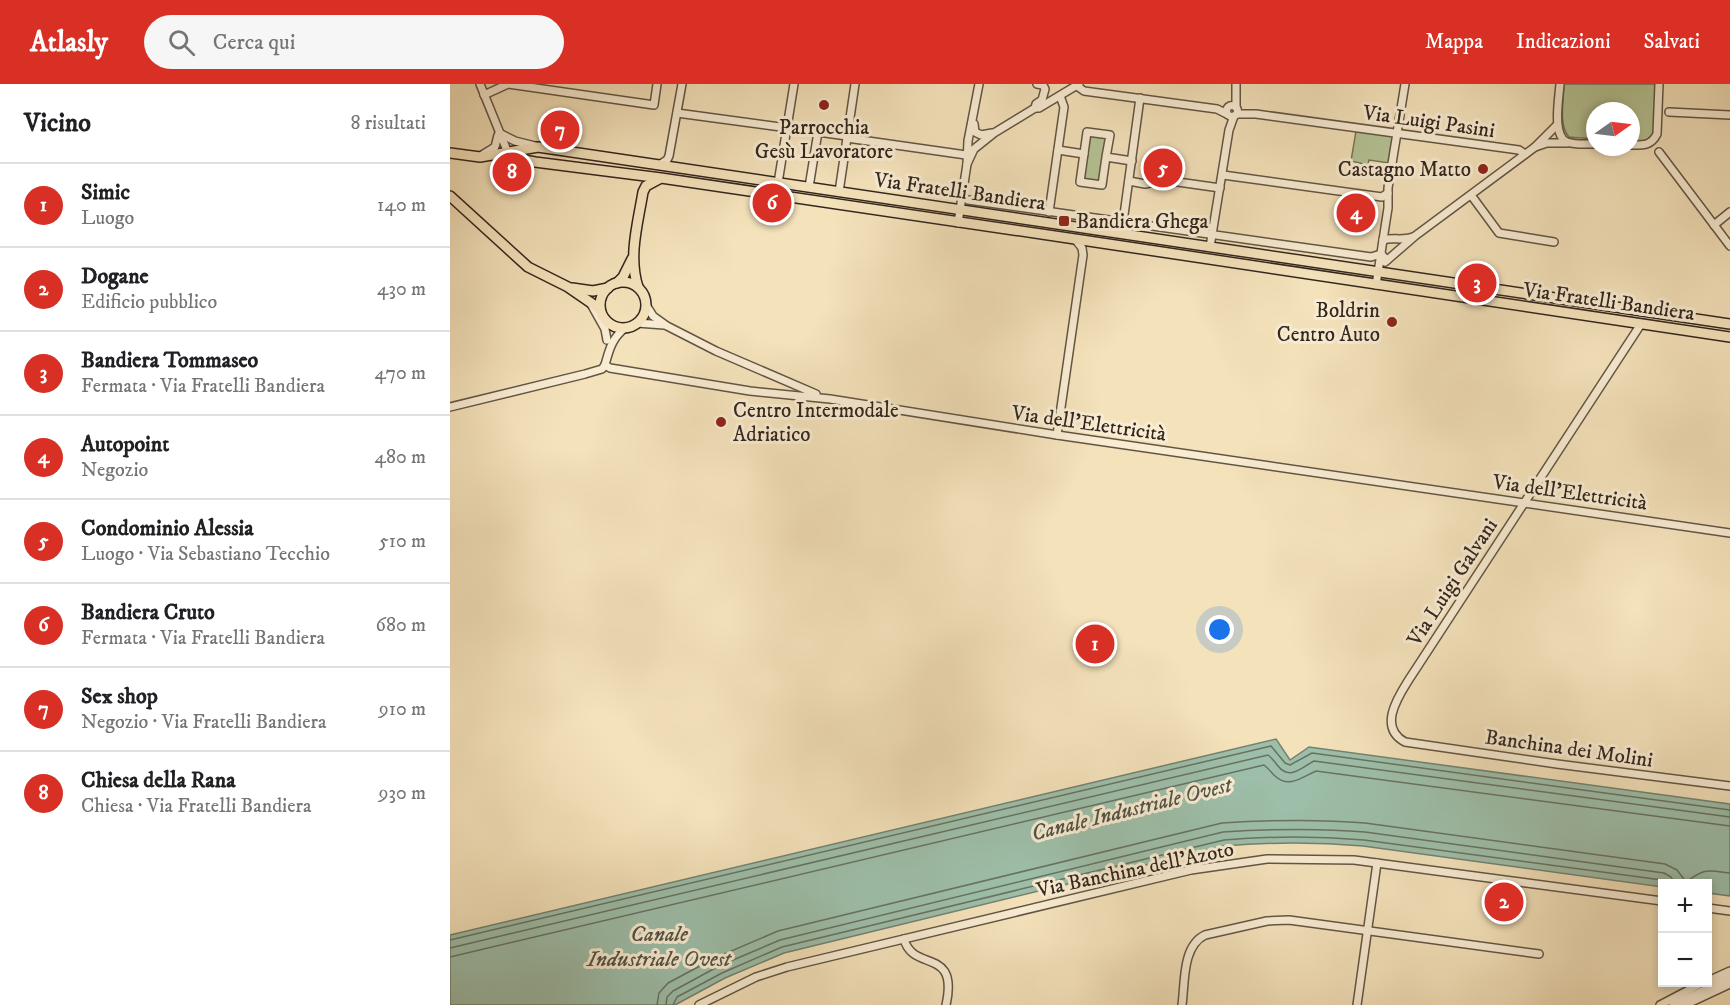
<!DOCTYPE html>
<html lang="it">
<meta charset="utf-8">
<style>
:root{--surface:#fff;--page:#f6f6f6;--text:#202124;--muted:#757577;--line:#e0e0e0;--accent:#d93025}
body{margin:0;font-family:"IM FELL DW Pica",serif;background:var(--page);color:var(--text)}
.controls{position:absolute;right:18px;bottom:18px;display:grid;overflow:hidden;border-radius:0px;box-shadow:0 3px 9px #0003}
.controls button{width:54px;height:54px;display:grid;place-items:center;padding:0;border:0;border-bottom:2px solid var(--line);background:var(--surface);color:var(--text);font:30px sans-serif}
.compass{position:absolute;left:1136px;top:18px;width:54px;height:54px;border-radius:50%;background:var(--surface);box-shadow:0 3px 9px #0003;rotate:76deg}
.you{position:absolute;left:770px;top:546px;width:21px;height:21px;margin:-15px;border:4px solid #fff;border-radius:50%;background:#1a73e8;box-shadow:0 0 0 9px #1a73e833}
.badge{display:grid;place-items:center;width:39px;height:39px;border-radius:50%;background:var(--accent);color:#fff;font-size:20px;font-weight:700}
.pin{position:absolute;translate:-50% -50%;border:3px solid #fff;box-shadow:0 2px 6px #0006}
.list{margin:0;padding:0;list-style:none}
h2{display:flex;justify-content:space-between;align-items:center;height:78px;margin:0;padding:0 24px;font-size:26px}
h2 small{font-size:20px;font-weight:400;color:var(--muted)}
.list li{display:grid;grid-template-columns:39px 1fr auto;gap:18px;align-items:center;box-sizing:border-box;height:84px;padding:0 24px;border-top:2px solid var(--line)}
.list b{display:block;font-size:22px;white-space:nowrap}
.list p{margin:0;font-size:20px;white-space:nowrap;color:var(--muted)}
.list em{font-size:20px;font-style:normal;color:var(--muted)}
.icon{flex:none;width:33px;height:33px;fill:none;stroke:currentColor;stroke-width:2;stroke-linecap:round;stroke-linejoin:round}
.map{position:relative;flex:none;width:1280px;height:921px;overflow:hidden}
header{display:flex;align-items:center;gap:36px;box-sizing:border-box;height:84px;padding:0 30px;background:var(--accent);color:#fff}
header strong{font-size:28px}
nav{display:flex;gap:33px;margin-inline-start:auto;font-size:21px}
.search{width:420px;height:54px;background:var(--page);display:flex;align-items:center;gap:15px;box-sizing:border-box;padding:0 21px;border-radius:33px;color:var(--muted);font-size:22px}
main{display:flex}
aside{flex:1;background:var(--surface)}
.map>svg:first-child{display:block}
.green{fill:#b5c495;stroke:#747559;stroke-width:1.5}
.water{fill:#9dbfaa;stroke:#738272;stroke-width:1.5}
.lines{fill:none;stroke-linecap:round;stroke-linejoin:round}
.shore{stroke:#687264;stroke-width:1.5}
.minor-casing{stroke:#635544;stroke-width:10}
.major-casing{stroke:#33261d;stroke-width:12}
.minor{stroke:#f8ecd3;stroke-width:7}
.major{stroke:#f4e2bb;stroke-width:9}
.poi-dot{fill:#8f2418;stroke:#f8ecd3;stroke-width:2}
.labels{text-anchor:middle;stroke-width:6;stroke-linejoin:round;paint-order:stroke}
.street-label{font-size:21px;fill:#33261d;stroke:#f8ecd3}
.poi-label{font-size:21px;fill:#33261d;stroke:#f8ecd3;text-anchor:end}
.water-label{font-size:22px;font-style:italic;fill:#535447;stroke:#f8ecd3}
</style>
<header>
<strong>Atlasly</strong>
<div class="search"><svg class="icon" aria-label="search" viewBox="0 0 24 24"><circle cx="10" cy="10" r="6"/><path d="M15 15l6 6"/></svg>Cerca qui</div>
<nav><a>Mappa</a><a>Indicazioni</a><a>Salvati</a></nav>
</header>
<main>
<aside>
<h2>Vicino<small>8 risultati</small></h2>
<ul class="list">
<li><span class="badge">1</span><div><b>Simic</b><p>Luogo</p></div><em>140 m</em></li>
<li><span class="badge">2</span><div><b>Dogane</b><p>Edificio pubblico</p></div><em>430 m</em></li>
<li><span class="badge">3</span><div><b>Bandiera Tommaseo</b><p>Fermata · Via Fratelli Bandiera</p></div><em>470 m</em></li>
<li><span class="badge">4</span><div><b>Autopoint</b><p>Negozio</p></div><em>480 m</em></li>
<li><span class="badge">5</span><div><b>Condominio Alessia</b><p>Luogo · Via Sebastiano Tecchio</p></div><em>510 m</em></li>
<li><span class="badge">6</span><div><b>Bandiera Cruto</b><p>Fermata · Via Fratelli Bandiera</p></div><em>680 m</em></li>
<li><span class="badge">7</span><div><b>Sex shop</b><p>Negozio · Via Fratelli Bandiera</p></div><em>910 m</em></li>
<li><span class="badge">8</span><div><b>Chiesa della Rana</b><p>Chiesa · Via Fratelli Bandiera</p></div><em>930 m</em></li>
</ul>
</aside>
<div class="map">
<svg width="1280" height="921" viewBox="0 0 1280 921">
<rect width="100%" height="100%" fill="#f4e2bb"/>
<filter id="stains"><feTurbulence type="fractalNoise" baseFrequency=".00333" numOctaves="4"/><feColorMatrix values="0 0 0 0 .2 0 0 0 0 .09 0 0 0 0 .02 0 0 0 .5 -.17"/></filter>
<radialGradient id="worn" r=".72"><stop offset=".6" stop-color="#630" stop-opacity="0"/><stop offset="1" stop-color="#630" stop-opacity=".3"/></radialGradient>
<g class="green">
<path d="M1114,0H1206C1206,11 1208,48 1201,55C1196,59 1187,57 1181,56V27H1145V55L1119,53C1108,41 1114,16 1114,0Z"/>
<polygon points="906,47 944,52 939,79 919,76 918,81 901,77"/>
<polygon points="640,51 656,53 650,99 634,96"/>
</g>
<path class="water" d="M826,655L840,676L859,663L1280,720V812L1258,809V800H1212V803L913,762C866,758 821,758 774,762L334,869L275,894L225,921H0V851Z"/>
<g class="lines">
<g class="shore">
<polyline points="0,856 821,662 835,679 840,681 862,669 1280,726"/>
<path d="M0,864L818,671C822,674 824,677 828,682C840,697 852,683 864,677L1280,733"/>
<path d="M0,873L814,681C818,684 821,688 825,692C839,705 852,693 866,687L1280,742"/>
<path d="M207,921L209,909L218,899L265,874L328,847L772,739C820,736 867,735 915,739L1215,780L1227,786L1236,798C1255,784 1256,786 1280,789"/>
<path d="M216,921L217,913L223,907L269,882L330,856L773,748C821,745 867,744 915,748L1214,789L1221,793L1225,800"/>
<path d="M223,921L227,913L272,889L332,863L774,756C821,752 866,752 914,756L1212,796L1217,800"/>
</g>
<defs>
<g id="minor">
<polyline points="30,0 58,69"/>
<path d="M1110,0C1109,14 1102,52 1117,58C1125,61 1136,60 1145,60"/>
<polyline points="627,2 634,7 767,25 777,30"/>
<polyline points="34,11 58,0 204,21 207,0"/>
<circle cx="782" cy="27" r="5.5"/>
<polyline points="786,23 786,0"/>
<polyline points="585,24 586,20 592,16 595,5 593,1 587,0"/>
<polyline points="1219,28 1280,31"/>
<polyline points="227,29 368,48"/>
<polyline points="787,30 806,30 1069,66 1075,70"/>
<polyline points="524,40 525,48 531,51 542,49"/>
<polyline points="1107,41 1085,63 1097,59 1117,59"/>
<polyline points="51,50 65,57 85,62"/>
<polyline points="397,54 516,71"/>
<path d="M1181,61C1193,61 1201,62 1207,50L1209,0"/>
<polyline points="608,66 634,70"/>
<polyline points="1209,68 1280,162"/>
<polyline points="32,71 45,63 48,51"/>
<polyline points="656,73 652,101 630,98 637,48 660,51 656,73 682,77"/>
<polyline points="517,80 524,65 544,49 585,24 589,24 629,0"/>
<polyline points="209,81 217,76 219,72 232,0"/>
<polyline points="773,91 932,113 938,109"/>
<polyline points="679,97 695,100 714,96 770,104"/>
<polyline points="328,99 344,0"/>
<polyline points="359,103 368,48 397,52"/>
<polyline points="389,108 405,0"/>
<polyline points="1021,111 1049,149 1104,158"/>
<polyline points="518,116 921,173 931,170 937,176"/>
<polyline points="599,128 614,23 610,12"/>
<polyline points="673,138 690,14"/>
<polyline points="508,139 517,80 518,57 529,0"/>
<polyline points="1264,141 1280,128"/>
<path d="M933,156C943,153 952,157 963,153"/>
<polyline points="760,163 779,46 784,32"/>
<polyline points="935,178 965,152 1085,63"/>
<polyline points="926,201 938,124 938,104 955,0"/>
<polyline points="141,220 155,245 157,256"/>
<polyline points="196,221 203,232 217,242 266,267 366,310"/>
<polyline points="187,239 214,241"/>
<path d="M1191,240L958,597C946,616 929,644 955,658L1107,680L1280,702"/>
<polyline points="155,281 160,284 300,307 380,315 607,351 1280,449"/>
<path d="M155,281C159,266 162,254 175,244"/>
<polyline points="0,323 135,290 152,285 155,281"/>
<polyline points="607,351 633,171 632,164 625,155"/>
<polyline points="1258,824 1280,827"/>
<path d="M454,855C463,889 509,862 496,921"/>
<polyline points="1258,897 1280,887"/>
<polyline points="249,921 306,893 337,883 741,786 817,775 904,776 1212,817"/>
<path d="M732,921C735,899 732,862 755,851L817,837L839,836L1089,870"/>
<polyline points="907,921 927,779"/>
<polyline points="1210,921 1254,898"/>
<polyline points="1223,921 1280,894"/>
<polyline points="1235,921 1280,900"/>
</g>
<g id="major">
<polyline points="0,69 30,73 88,63 1280,240"/>
<polyline points="58,69 63,74 85,78 211,94 625,155 1280,253"/>
<polyline points="0,112 78,183 118,203 150,225"/>
<circle cx="173" cy="221" r="23"/>
<polyline points="167,199 173,193 182,175"/>
<path d="M188,203C178,172 188,139 193,108L196,102L209,95"/>
<polyline points="122,204 143,207 158,204"/>
</g>
</defs>
<use href="#minor" class="minor-casing"/>
<use href="#major" class="major-casing"/>
<use href="#minor" class="minor"/>
<use href="#major" class="major"/>
</g>
<g class="poi-dot">
<circle cx="374" cy="21" r="6"/>
<circle cx="1033" cy="85" r="6"/>
<rect x="608" y="131" width="12" height="12" rx="3"/>
<circle cx="942" cy="238" r="6"/>
<circle cx="271" cy="338" r="6"/>
</g>
<g class="labels">
<g class="street-label">
<text transform="translate(979 37) rotate(8)" y="7">Via Luigi Pasini</text>
<text transform="translate(510 107) rotate(8)" y="7">Via Fratelli Bandiera</text>
<text transform="translate(1159 217) rotate(8)" y="7">Via Fratelli Bandiera</text>
<text transform="translate(639 339) rotate(8)" y="7">Via dell'Elettricità</text>
<text transform="translate(1120 408) rotate(8)" y="7">Via dell'Elettricità</text>
<text transform="translate(1002 498) rotate(-57)" y="7">Via Luigi Galvani</text>
<text transform="translate(1119 664) rotate(8)" y="7">Banchina dei Molini</text>
<text transform="translate(685 785) rotate(-12)" y="7">Via Banchina dell'Azoto</text>
</g>
<g class="poi-label">
<text x="374" y="50" text-anchor="middle">Parrocchia<tspan x="374" dy="24">Gesù Lavoratore</tspan></text>
<text x="1021" y="92">Castagno Matto</text>
<text x="626" y="144" text-anchor="start">Bandiera Ghega</text>
<text x="930" y="233">Boldrin<tspan x="930" dy="24">Centro Auto</tspan></text>
<text x="283" y="333" text-anchor="start">Centro Intermodale<tspan x="283" dy="24">Adriatico</tspan></text>
</g>
<g class="water-label">
<text transform="translate(681 724) rotate(-14)" y="8">Canale Industriale Ovest</text>
<text x="209" y="857">Canale<tspan x="209" dy="25">Industriale Ovest</tspan></text>
</g>
</g>
<rect width="100%" height="100%" filter="url(#stains)"/>
<rect width="100%" height="100%" fill="url(#worn)"/>
</svg>
<div class="controls">
<button>+</button>
<button>−</button>
</div>
<svg class="compass" viewBox="-18 -18 36 36"><path d="M0-13l5 13h-10z" fill="#e53935"/><path d="M0 13l5-13h-10z" fill="#757577"/></svg>
<div class="you"></div>
<div class="pin badge" style="left:645px;top:560px">1</div>
<div class="pin badge" style="left:1054px;top:818px">2</div>
<div class="pin badge" style="left:1027px;top:199px">3</div>
<div class="pin badge" style="left:906px;top:129px">4</div>
<div class="pin badge" style="left:713px;top:84px">5</div>
<div class="pin badge" style="left:322px;top:119px">6</div>
<div class="pin badge" style="left:110px;top:46px">7</div>
<div class="pin badge" style="left:62px;top:88px">8</div>
</div>
</main>
